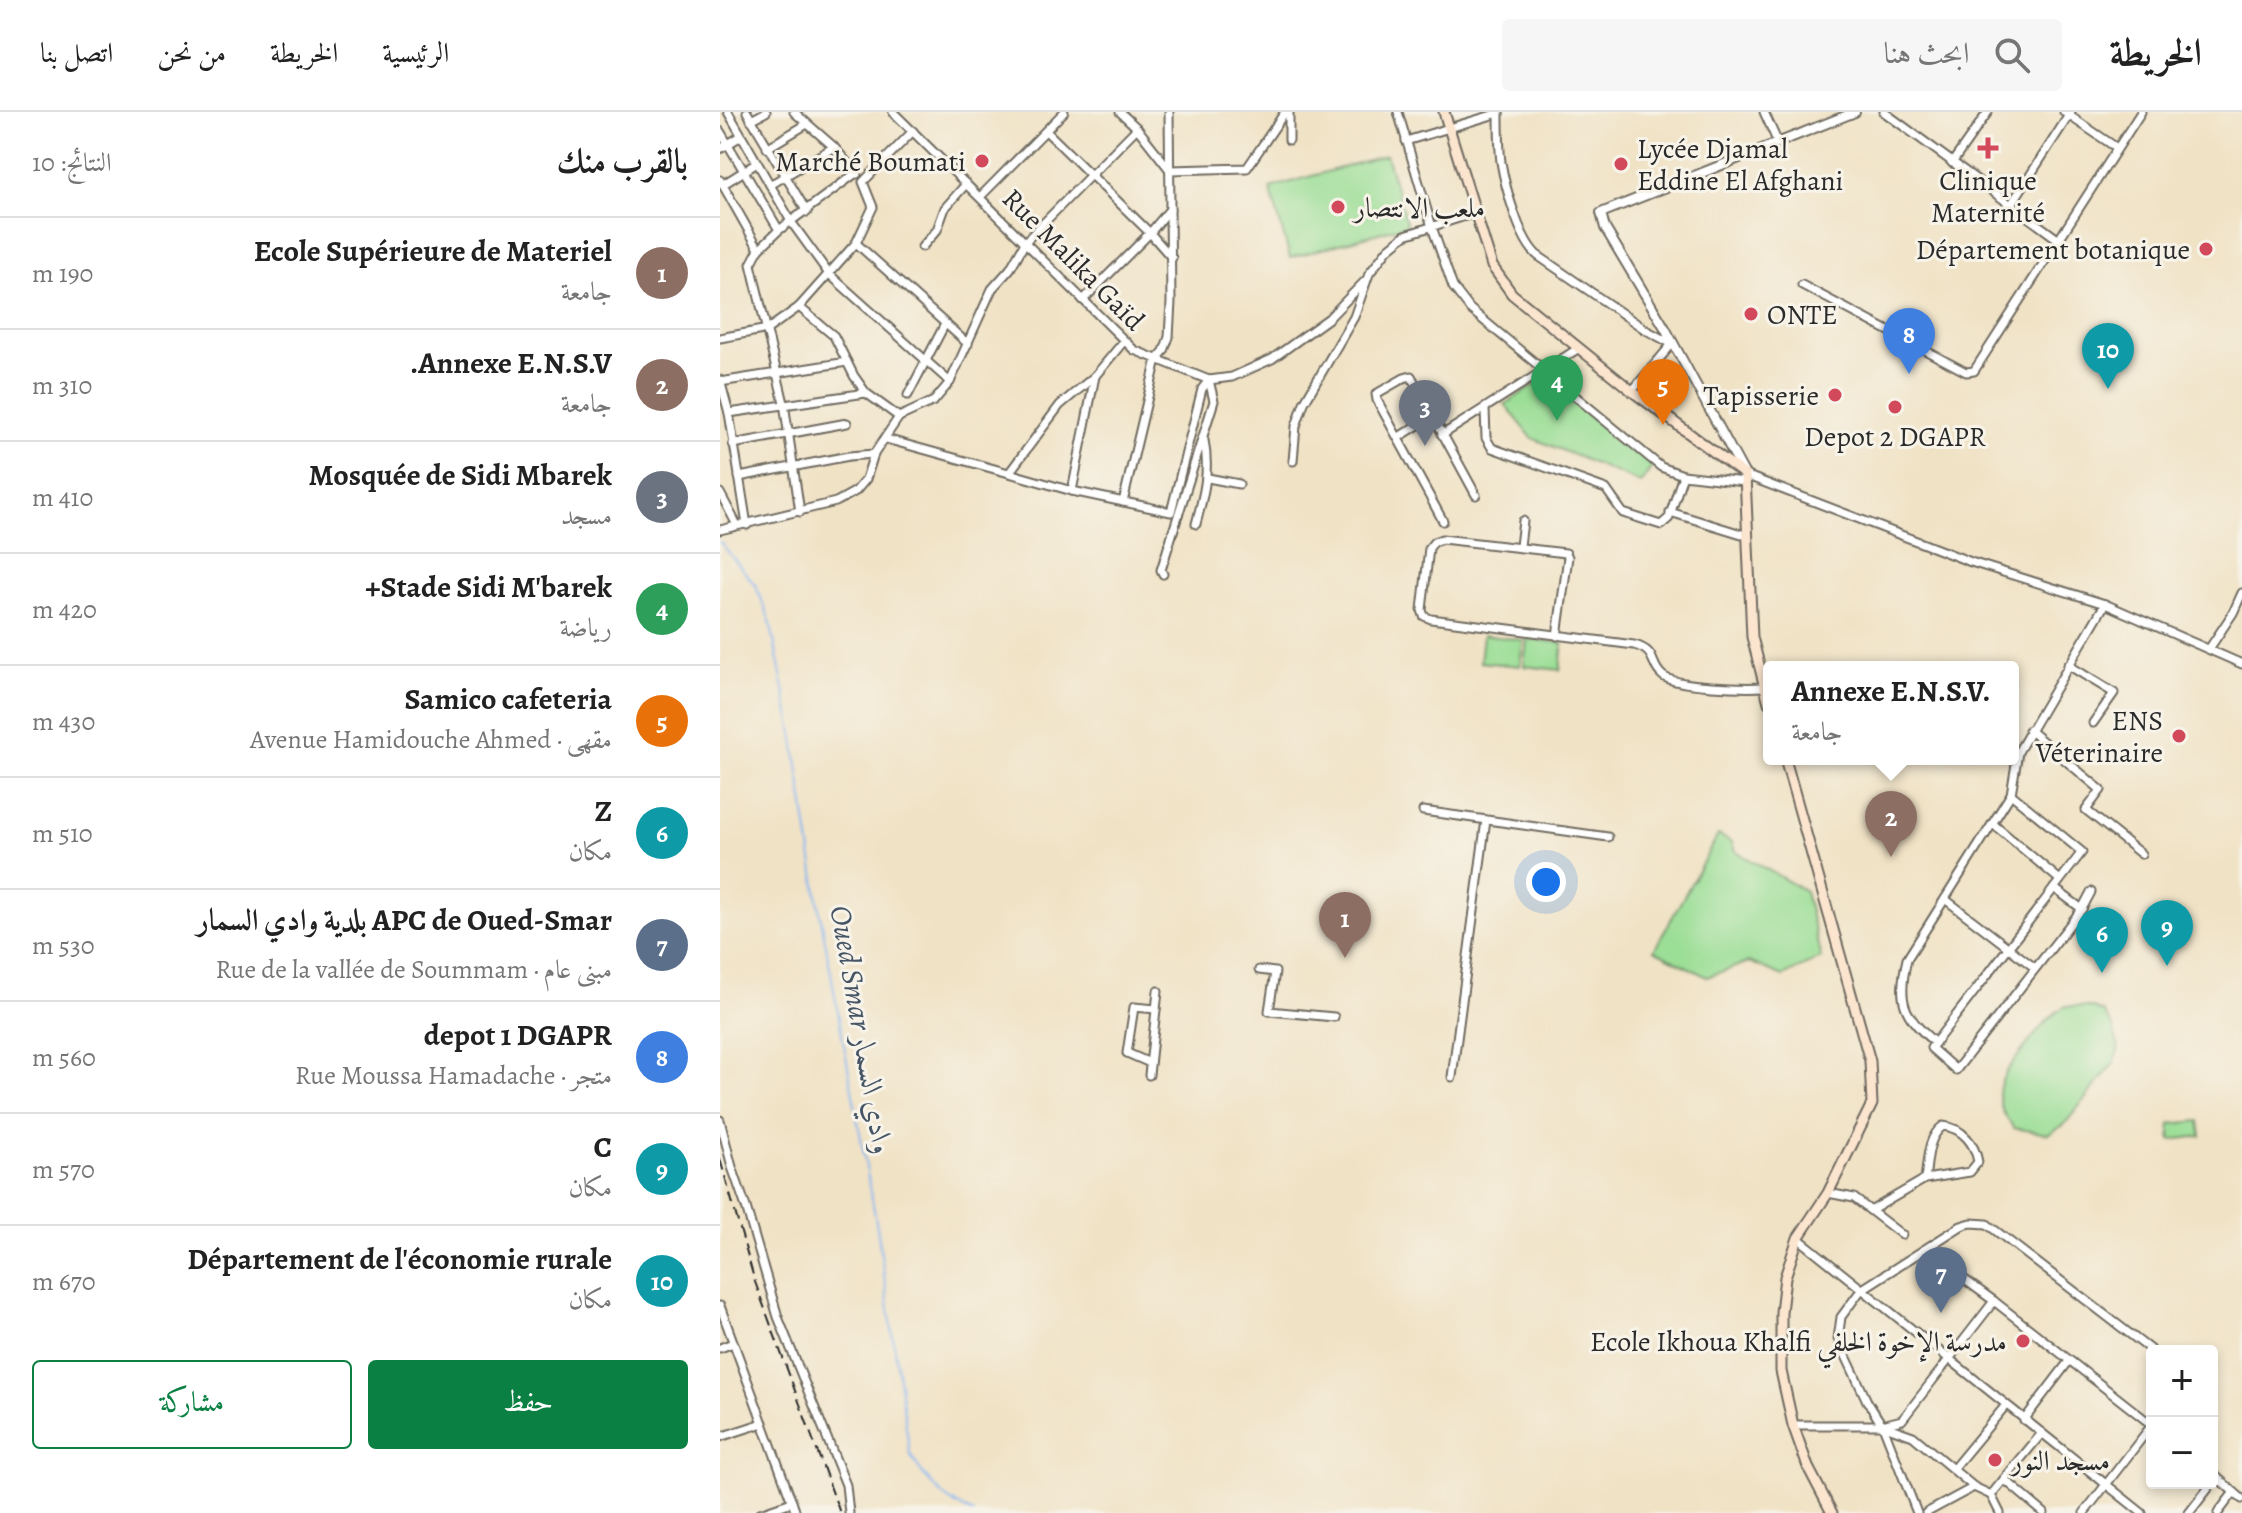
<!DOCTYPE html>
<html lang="ar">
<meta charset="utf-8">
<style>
:root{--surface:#fff;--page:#f6f6f6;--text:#222;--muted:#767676;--line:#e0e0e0;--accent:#0b8043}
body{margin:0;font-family:Alegreya,Amiri,serif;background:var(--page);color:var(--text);direction:rtl}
.controls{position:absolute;right:24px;bottom:24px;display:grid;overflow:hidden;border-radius:8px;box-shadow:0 4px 12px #0003}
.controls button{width:72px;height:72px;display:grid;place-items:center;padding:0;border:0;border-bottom:2px solid var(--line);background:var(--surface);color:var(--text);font:40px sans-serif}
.you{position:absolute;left:826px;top:770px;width:28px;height:28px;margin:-20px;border:6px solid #fff;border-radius:50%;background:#1a73e8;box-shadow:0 0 0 12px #1a73e833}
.badge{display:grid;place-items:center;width:52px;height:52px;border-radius:50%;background:var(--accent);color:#fff;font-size:26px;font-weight:700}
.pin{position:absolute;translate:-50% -66px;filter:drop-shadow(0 2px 4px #0008)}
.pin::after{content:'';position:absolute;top:42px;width:28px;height:24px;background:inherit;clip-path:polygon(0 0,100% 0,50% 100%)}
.popup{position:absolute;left:1043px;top:549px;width:256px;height:104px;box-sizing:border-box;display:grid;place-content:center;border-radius:8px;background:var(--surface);filter:drop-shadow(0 2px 6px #0005);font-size:26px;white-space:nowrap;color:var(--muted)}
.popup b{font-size:30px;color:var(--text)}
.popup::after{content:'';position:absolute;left:50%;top:100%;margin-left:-16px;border:16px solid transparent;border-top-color:var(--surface)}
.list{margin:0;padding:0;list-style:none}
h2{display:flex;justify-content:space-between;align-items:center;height:104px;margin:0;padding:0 32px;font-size:34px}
h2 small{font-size:26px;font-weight:400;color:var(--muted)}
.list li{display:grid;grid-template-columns:52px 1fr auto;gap:24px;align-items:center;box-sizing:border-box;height:112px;padding:0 32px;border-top:2px solid var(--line)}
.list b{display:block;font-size:30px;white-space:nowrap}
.list p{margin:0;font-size:26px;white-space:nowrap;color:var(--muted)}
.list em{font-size:26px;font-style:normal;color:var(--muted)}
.actions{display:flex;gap:16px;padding:24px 32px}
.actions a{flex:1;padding:18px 0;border:2px solid var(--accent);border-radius:8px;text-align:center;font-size:28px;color:var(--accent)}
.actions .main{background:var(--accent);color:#fff}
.icon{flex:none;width:44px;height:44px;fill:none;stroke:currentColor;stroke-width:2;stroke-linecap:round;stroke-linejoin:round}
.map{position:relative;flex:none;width:1522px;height:1401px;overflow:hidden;direction:ltr}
header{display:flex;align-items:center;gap:48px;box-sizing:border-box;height:112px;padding:0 40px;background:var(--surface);border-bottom:2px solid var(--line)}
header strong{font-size:38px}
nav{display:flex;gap:44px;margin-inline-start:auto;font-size:28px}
.search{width:560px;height:72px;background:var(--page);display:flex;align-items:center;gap:20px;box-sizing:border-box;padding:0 28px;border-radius:8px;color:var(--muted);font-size:30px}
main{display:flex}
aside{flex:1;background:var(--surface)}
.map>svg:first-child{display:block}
.green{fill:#9bde96;stroke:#638460;stroke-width:2}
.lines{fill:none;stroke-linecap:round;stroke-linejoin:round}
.stream{stroke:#85b6f1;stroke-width:2}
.minor-casing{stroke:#706b61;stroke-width:11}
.tertiary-casing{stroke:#706b61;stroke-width:12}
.secondary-casing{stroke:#706b61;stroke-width:13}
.minor{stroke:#fff;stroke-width:7}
.tertiary{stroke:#fff;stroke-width:8}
.secondary{stroke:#fce5cf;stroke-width:9}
.rail{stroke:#2b2b2b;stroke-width:2;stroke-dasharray:12 6;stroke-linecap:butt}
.poi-dot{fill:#d1495b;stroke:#f7f3e8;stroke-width:3}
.labels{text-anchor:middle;stroke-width:6;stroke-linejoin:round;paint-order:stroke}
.poi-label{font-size:28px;fill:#2b2b2b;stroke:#f7f3e8;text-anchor:end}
.street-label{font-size:28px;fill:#2b2b2b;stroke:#f7f3e8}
.water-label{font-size:30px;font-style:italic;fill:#465566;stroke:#f7f3e8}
</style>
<header>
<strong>الخريطة</strong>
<div class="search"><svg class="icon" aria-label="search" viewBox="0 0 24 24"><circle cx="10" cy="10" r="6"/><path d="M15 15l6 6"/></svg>ابحث هنا</div>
<nav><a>الرئيسية</a><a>الخريطة</a><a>من نحن</a><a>اتصل بنا</a></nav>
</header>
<main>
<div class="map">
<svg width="1522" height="1401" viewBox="0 0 1522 1401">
<rect width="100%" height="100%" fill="#f7f3e8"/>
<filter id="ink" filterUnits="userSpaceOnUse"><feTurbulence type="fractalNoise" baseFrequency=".0125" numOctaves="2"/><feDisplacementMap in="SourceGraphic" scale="16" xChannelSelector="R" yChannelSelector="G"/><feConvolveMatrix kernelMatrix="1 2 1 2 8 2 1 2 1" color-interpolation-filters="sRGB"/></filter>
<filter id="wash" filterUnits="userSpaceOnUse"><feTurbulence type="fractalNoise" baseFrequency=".006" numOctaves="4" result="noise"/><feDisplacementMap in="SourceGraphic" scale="32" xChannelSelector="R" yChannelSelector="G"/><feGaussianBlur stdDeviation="1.8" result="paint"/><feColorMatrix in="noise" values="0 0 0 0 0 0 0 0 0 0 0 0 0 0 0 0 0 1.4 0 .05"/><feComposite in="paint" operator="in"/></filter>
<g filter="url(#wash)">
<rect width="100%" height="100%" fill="#f0e2c5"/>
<g class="green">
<polygon points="666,43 687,113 570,146 550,76"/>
<polygon points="823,268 933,353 921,371 812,326 785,292"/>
<polygon points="763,523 803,528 800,554 760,550"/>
<polygon points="807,527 843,531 840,558 804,554"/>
<polygon points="998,723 1012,730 1015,739 1085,779 1101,846 1063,864 1029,850 987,865 934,838"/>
<path d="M1346,894L1370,895L1383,900L1392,913L1399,936L1394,951L1344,1013L1328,1022L1294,1016C1265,982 1283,963 1306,934C1319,918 1328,904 1346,894Z"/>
<polygon points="1479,1009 1481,1024 1451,1028 1450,1012"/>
</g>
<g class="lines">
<path class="stream" d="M0,430L36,474L50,509L73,621L100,801L157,1115L190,1342C205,1368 225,1390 254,1401"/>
</g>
</g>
<g filter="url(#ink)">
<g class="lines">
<defs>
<g id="minor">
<polyline points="8,0 72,111 109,162 230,270"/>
<polyline points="27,0 87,100"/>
<polyline points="74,0 114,35 137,62"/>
<polyline points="173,0 414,238 489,268 512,265 552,247 609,206 645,169"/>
<polyline points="400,0 417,16 450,58 527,56 565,0"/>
<polyline points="678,0 712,115 733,175 750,197 941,355 963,363 949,406 941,413 903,401 886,377 772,336 766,326 765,297"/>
<path d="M779,0C779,16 779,34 781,50C785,74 799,127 817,143L926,218L952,232L912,279"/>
<polyline points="1044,0 1058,31"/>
<polyline points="1164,0 1339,128"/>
<polyline points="1344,0 1397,36"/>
<polyline points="31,8 46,0"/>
<polyline points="0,19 59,118"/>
<polyline points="327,20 430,121 452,146"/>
<polyline points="569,28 569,0"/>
<polyline points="686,29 779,1"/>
<polyline points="47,36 87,12"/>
<polyline points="0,37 21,24"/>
<polyline points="1232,51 1268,0"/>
<polyline points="0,68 39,137"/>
<polyline points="2,73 37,51"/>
<polyline points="50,73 114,35"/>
<polyline points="260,85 344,0"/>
<polyline points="1291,93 1351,0"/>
<polyline points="136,131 248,232"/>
<polyline points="202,135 217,118 225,96 246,72"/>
<polyline points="1082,173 1246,260 1254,259 1421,0"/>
<polyline points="363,188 430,121 450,97"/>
<polyline points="79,195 114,224 134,264 146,281 179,305"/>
<polyline points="0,226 48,217 79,195 136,131 153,95 143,70 193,19"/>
<polyline points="404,229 375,264 340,293 289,361 352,379 451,400 482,277 489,268"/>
<polyline points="0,268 9,301 27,413"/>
<polyline points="0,270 127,250"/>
<polyline points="188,283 225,212"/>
<polyline points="9,301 146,281"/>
<polyline points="722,323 859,236"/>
<polyline points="679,325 714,303"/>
<polyline points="166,327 289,361"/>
<polyline points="13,332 127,311"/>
<polyline points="573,349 576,314 584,291 634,205 649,162 668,137 685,123 755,101"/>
<polyline points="963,363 1024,370"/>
<polyline points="1025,363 1251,450 1385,492 1522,552"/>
<polyline points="19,365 129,344 154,342 179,305 214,289 230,270 272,177 290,157 306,129 417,16"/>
<polyline points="488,366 519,372"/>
<polyline points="352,379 375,264"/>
<polyline points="0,381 17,413"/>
<polyline points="403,390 437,247 444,239 449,225 451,190 449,0"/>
<polyline points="80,400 64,291 31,152 39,137 59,118 136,61"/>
<polyline points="950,400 1028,424"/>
<polyline points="723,409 657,288 656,282 684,266 691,264 756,383"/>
<path d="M476,412C484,382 490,359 484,328"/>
<polyline points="0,418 116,390 136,379 146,367 154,342"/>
<polyline points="800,434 803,409"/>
<polyline points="443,462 441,458 494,289 489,268"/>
<path d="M837,524L848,445L846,441L722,427L714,430L709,436L702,498L704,504L711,507L914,533C938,539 929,553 943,564C957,575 1025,576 1045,575"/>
<polyline points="1489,537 1513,501 1522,481"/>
<polyline points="1348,553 1394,581 1373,611"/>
<polyline points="1309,618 1381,678 1366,698 1421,742"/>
<polyline points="1291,682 1362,740 1211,936 1236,958 1362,797 1371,780"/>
<polyline points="703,699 888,725"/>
<polyline points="1273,712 1340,768"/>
<polyline points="1334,776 1362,797"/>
<polyline points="1225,787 1315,856"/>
<polyline points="539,858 555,860 549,899 614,905"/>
<path d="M1215,931C1183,903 1177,890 1187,847L1291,682L1298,640L1385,492"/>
<polyline points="430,951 407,941 414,895 436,897"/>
<polyline points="429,963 438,879"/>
<polyline points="732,965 766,708"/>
<polyline points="0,1008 12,1055 26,1095 58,1205 126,1373 129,1401"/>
<polyline points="1108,1081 1134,1086 1182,1123"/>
<path d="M1152,1098L1205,1067L1250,1060L1258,1050C1255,1032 1243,1016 1223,1014C1207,1025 1208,1049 1205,1067"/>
<polyline points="1078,1126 1422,1401"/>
<polyline points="1204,1138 1274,1189 1432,1313"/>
<polyline points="0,1194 76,1401"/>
<polyline points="0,1236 13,1231"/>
<polyline points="1304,1308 1349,1249"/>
<polyline points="1073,1313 1162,1313 1182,1308 1274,1189"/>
<polyline points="1163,1314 1197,1401"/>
<polyline points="0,1325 43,1311"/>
<polyline points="1233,1357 1286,1293"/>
<polyline points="1492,1361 1522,1387"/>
<polyline points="1284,1367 1324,1401"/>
<polyline points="1271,1383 1322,1321"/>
<polyline points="40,1401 72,1390"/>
<polyline points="1206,1401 1254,1375"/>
<polyline points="1280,1401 1271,1383 1254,1375 1193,1324 1162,1313 1147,1289 1118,1227 1121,1205 1141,1178 1241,1114 1251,1111 1267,1112 1432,1239"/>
<polyline points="1364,1401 1432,1313"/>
<polyline points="1469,1401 1497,1365"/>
<polyline points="1498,1401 1514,1380"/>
</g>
<polyline id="tertiary" points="1024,361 945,216 885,116 881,101 1135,0"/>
<g id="secondary">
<polyline points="724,0 772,154 792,182 912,279 1025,363 1032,525 1049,591"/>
<polyline points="1065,647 1150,949 1152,992 1108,1081 1078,1126 1065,1165 1061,1200 1061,1259 1073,1313 1088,1355 1112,1401"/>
</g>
</defs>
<use href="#minor" class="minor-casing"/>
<use href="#tertiary" class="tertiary-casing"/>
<use href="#secondary" class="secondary-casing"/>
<use href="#minor" class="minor"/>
<use href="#tertiary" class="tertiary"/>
<use href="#secondary" class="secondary"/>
<polyline class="rail" points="0,1047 35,1170 120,1401"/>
</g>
</g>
<g class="poi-dot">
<path d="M1264 24h8v8h8v8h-8v8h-8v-8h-8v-8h8z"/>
<circle cx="262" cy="49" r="8"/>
<circle cx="901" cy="52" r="8"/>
<circle cx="618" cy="95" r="8"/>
<circle cx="1486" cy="137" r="8"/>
<circle cx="1031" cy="202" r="8"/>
<circle cx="1115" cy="283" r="8"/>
<circle cx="1175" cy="295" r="8"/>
<circle cx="1459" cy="624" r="8"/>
<circle cx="1303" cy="1229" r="8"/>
<circle cx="1275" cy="1348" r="8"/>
</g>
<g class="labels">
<g class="poi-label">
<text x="917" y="46" text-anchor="start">Lycée Djamal<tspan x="917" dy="32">Eddine El Afghani</tspan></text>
<text x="246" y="59">Marché Boumati</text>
<text x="1268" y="78" text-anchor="middle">Clinique<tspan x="1268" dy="32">Maternité</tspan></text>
<text x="634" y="105" text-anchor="start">ملعب الانتصار</text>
<text x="1470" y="147">Département botanique</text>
<text x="1047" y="212" text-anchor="start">ONTE</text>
<text x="1099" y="293">Tapisserie</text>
<text x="1175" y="334" text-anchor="middle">Depot 2 DGAPR</text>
<text x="1443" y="618">ENS<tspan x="1443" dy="32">Véterinaire</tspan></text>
<text x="1287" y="1239">Ecole Ikhoua Khalfi مدرسة الإخوة الخلفي</text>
<text x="1291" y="1358" text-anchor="start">مسجد النور</text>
</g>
<g class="street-label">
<text transform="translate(354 147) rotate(45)" y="10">Rue Malika Gaïd</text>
</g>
<g class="water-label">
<text transform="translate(142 918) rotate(80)" y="10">Oued Smar وادي السمار</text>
</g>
</g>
</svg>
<div class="controls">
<button>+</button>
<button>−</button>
</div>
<div class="you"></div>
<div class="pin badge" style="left:625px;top:846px;background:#8d6e63">1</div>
<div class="pin badge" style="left:1171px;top:745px;background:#8d6e63">2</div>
<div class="popup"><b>Annexe E.N.S.V.</b>جامعة</div>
<div class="pin badge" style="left:705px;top:334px;background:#6b7280">3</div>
<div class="pin badge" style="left:837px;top:309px;background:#2e9e5b">4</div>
<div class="pin badge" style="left:943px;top:313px;background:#e8710a">5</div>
<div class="pin badge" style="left:1382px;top:861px;background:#0f9aa8">6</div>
<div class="pin badge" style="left:1221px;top:1201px;background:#5c6f8a">7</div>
<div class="pin badge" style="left:1189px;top:262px;background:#3f7fe0">8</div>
<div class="pin badge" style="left:1447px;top:854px;background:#0f9aa8">9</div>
<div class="pin badge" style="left:1388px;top:277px;background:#0f9aa8">10</div>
</div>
<aside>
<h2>بالقرب منك<small>النتائج: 10</small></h2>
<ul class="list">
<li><span class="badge" style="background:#8d6e63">1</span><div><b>Ecole Supérieure de Materiel</b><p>جامعة</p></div><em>190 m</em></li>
<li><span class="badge" style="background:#8d6e63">2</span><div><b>Annexe E.N.S.V.</b><p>جامعة</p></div><em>310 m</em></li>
<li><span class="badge" style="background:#6b7280">3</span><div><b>Mosquée de Sidi Mbarek</b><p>مسجد</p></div><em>410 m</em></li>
<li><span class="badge" style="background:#2e9e5b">4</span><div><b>Stade Sidi M'barek+</b><p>رياضة</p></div><em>420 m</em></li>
<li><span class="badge" style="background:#e8710a">5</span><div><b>Samico cafeteria</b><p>مقهى · Avenue Hamidouche Ahmed</p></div><em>430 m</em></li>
<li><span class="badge" style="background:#0f9aa8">6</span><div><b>Z</b><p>مكان</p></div><em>510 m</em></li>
<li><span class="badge" style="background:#5c6f8a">7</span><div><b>APC de Oued-Smar بلدية وادي السمار</b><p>مبنى عام · Rue de la vallée de Soummam</p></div><em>530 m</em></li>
<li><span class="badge" style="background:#3f7fe0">8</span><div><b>depot 1 DGAPR</b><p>متجر · Rue Moussa Hamadache</p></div><em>560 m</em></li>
<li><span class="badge" style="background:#0f9aa8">9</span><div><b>C</b><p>مكان</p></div><em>570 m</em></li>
<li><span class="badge" style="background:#0f9aa8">10</span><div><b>Département de l'économie rurale</b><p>مكان</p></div><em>670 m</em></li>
</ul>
<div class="actions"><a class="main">حفظ</a><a>مشاركة</a></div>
</aside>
</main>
